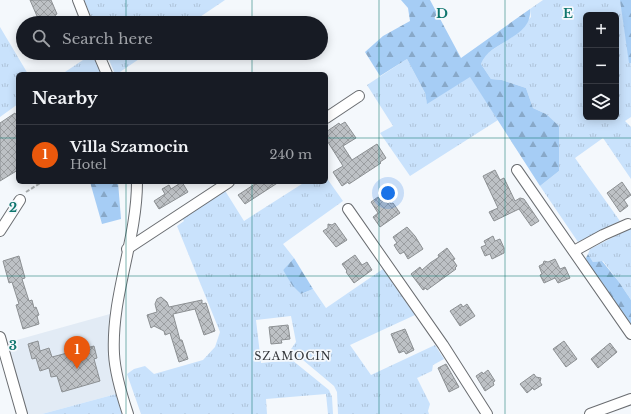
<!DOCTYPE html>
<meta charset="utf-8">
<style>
:root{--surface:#171b24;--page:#20242c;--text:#f1f3f6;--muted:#9ea1a6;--line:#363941;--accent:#ea580c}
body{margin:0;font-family:"Libre Baskerville",serif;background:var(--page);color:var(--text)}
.controls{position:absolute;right:12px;top:12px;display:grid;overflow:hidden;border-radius:6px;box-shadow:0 2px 10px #0003}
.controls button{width:36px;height:36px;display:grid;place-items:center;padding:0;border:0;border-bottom:1px solid var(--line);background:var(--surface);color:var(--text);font:20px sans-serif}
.you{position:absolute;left:388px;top:193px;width:14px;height:14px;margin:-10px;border:3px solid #fff;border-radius:50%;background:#1a73e8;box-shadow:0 0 0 6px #1a73e833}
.badge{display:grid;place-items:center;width:26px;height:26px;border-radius:50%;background:var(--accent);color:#fff;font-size:13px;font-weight:700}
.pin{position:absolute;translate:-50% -33px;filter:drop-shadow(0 1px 2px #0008)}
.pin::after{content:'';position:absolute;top:21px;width:14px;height:12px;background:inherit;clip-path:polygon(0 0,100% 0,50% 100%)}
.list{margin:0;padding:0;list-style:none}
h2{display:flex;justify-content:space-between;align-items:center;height:52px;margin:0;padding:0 16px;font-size:17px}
h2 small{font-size:13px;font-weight:400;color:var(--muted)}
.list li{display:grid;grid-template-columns:26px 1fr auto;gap:12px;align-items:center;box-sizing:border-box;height:60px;padding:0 16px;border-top:1px solid var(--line)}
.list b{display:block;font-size:15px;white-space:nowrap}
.list p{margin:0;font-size:13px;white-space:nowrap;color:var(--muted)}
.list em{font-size:13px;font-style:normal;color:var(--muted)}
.icon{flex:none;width:22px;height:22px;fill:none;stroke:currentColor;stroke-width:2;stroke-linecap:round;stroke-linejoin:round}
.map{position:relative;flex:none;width:631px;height:414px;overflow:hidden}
.search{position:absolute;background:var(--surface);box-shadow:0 2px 10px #0003;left:16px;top:16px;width:312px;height:44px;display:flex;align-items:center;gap:10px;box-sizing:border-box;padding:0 14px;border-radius:22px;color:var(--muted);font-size:15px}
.panel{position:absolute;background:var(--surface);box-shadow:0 2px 10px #0003;left:16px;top:72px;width:312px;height:112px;border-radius:6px}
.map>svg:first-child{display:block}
.built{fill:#e2ebf5}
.grass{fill:url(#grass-tufts);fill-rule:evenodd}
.forest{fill:url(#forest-firs)}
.building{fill:url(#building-cross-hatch);stroke:#8c9093}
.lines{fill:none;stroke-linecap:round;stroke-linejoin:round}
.minor-casing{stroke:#6a6d71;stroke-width:12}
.path{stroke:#a9adaf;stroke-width:2;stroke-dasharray:4 2;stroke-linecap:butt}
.minor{stroke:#fff;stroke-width:10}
.grid{fill:none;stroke:#0f766e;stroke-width:1;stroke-opacity:0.55}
.labels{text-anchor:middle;stroke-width:3.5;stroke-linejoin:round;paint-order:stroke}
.neighbourhood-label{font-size:11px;letter-spacing:1px;fill:#33363a;stroke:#f4f8fc}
.grid-label{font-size:13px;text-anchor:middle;font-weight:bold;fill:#0f766e;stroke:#f4f8fc;stroke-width:3.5;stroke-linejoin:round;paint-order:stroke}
</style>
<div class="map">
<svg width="631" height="414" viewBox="0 0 631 414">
<defs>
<pattern id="grass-tufts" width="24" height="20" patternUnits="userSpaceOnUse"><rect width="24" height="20" fill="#c9e2fc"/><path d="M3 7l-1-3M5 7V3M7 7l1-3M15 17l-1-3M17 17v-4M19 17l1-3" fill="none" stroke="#aec3d9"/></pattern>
<pattern id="forest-firs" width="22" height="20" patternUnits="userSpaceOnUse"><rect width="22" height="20" fill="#a6cdf5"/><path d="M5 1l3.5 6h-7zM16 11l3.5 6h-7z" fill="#88a8c8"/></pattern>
<pattern id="building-cross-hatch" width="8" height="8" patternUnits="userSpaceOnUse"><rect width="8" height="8" fill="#bdc1c5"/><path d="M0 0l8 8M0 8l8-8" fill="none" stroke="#9b9ea1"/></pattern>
</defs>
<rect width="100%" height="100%" fill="#f4f8fc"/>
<polygon class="built" points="110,314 109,365 116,394 42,414 26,414 6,343"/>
<g class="grass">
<polygon points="84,0 225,0 191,23 94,23"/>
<path d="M543,0H631V117L625,121L631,127V179L603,138L575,158L620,221L578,242L540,186L559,171L546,114L533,108L526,88L502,80L491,79L481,64L483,56L512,37L531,17L530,9ZM586,15H616V117H586Z"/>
<polygon points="0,27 28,74 18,74 18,104 0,117"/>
<polygon points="106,53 148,53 117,74 115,74"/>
<polygon points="92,54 97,60 103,74 62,74"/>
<polygon points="407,59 425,93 427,103 470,76 498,120 410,176 380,133 393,126 367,85"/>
<polygon points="326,177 343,201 283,244 294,258 283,270 301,294 313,289 326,308 383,269 415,315 350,345 371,375 435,345 444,359 433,365 432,371 417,378 430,404 428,411 429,414 338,414 337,392 334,386 303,360 289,352 296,342 291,316 256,320 261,363 292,360 329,390 332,397 333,414 328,414 326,394 266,399 267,414 141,414 127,374 134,369 145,366 154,374 203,360 215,347 220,332 177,226 184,221 182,218 224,189 244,221 305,182 326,182"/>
<polygon points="631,228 631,300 619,282 603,261 593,262 588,254 590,249"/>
<polygon points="116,394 122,414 42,414"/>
</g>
<g class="forest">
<path d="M401,0H430L461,58L530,9C533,39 488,41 481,64L491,79L502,80L526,88L533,108L546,114L559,126V171L540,186L470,77L427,104L425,93L407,59L380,76L365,52L383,36L410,21L408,8Z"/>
<polygon points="620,0 631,0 631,63 629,63"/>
<polygon points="90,182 118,182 121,219 102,224"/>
<polygon points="588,254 593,262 602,261 619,282 631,300 631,326 587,262 586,258"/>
<polygon points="294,258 313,289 301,294 292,285 283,270"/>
</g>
<g class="building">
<polygon points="30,0 51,0 57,14 55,15 58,21 52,23 40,23"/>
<polygon points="15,113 18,118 18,170 0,181 0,123"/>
<polygon points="345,122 356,138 343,146 352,160 377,144 386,158 380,162 381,163 349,184 348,182 342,186 333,172 343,166 326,139 326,132 339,123 340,125"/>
<polygon points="495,170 500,180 504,178 515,201 520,198 524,199 539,221 531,226 519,209 494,221 489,212 498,208 483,176"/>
<polygon points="182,182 188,192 159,209 154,201 165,194 162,189 169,185 171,189"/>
<polygon points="258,182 279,182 245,204 238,195"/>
<polygon points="622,182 631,195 624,200 628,206 620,212 607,193"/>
<polygon points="378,197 381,201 386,198 391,204 393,203 400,213 380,227 373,217 378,213 371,202"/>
<polygon points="335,223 347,240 336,247 323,231 328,228 328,224 332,225"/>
<polygon points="407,227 415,236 423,249 408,259 404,252 400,254 397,250 394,245 397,243 393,237"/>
<polygon points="493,236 495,241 500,239 504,248 504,253 492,259 490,254 485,256 481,247 486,245 484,241"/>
<polygon points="447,248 455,259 453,260 457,266 455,268 456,269 427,290 426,288 423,290 411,274 420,267 422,270 430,263 439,257 438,255"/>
<polygon points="355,255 362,265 367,262 372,270 354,283 346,272 347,271 342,264"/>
<polygon points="19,256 25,278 22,279 29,301 32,300 34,308 36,307 39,315 37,316 39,324 23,329 16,305 19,304 12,282 9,283 3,261"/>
<polygon points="555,259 560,269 565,267 570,278 558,283 555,278 544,283 540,275 542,274 539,266 543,264 544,261 548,262"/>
<polygon points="161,297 167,302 169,307 202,300 202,304 206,303 215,331 204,335 195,309 173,314 180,340 182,340 188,359 179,362 170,333 165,335 164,331 154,326 151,328 147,315 157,312 155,304 157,299"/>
<polygon points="461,304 463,307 467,304 475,316 460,326 450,311"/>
<polygon points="288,325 290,339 281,340 282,343 271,344 269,327"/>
<polygon points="405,329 414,350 406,354 404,351 399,353 391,334"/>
<polygon points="38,341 40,351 49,348 52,357 94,346 97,358 94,359 100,381 62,392 57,376 51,377 49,368 40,371 36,358 32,359 28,344"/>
<polygon points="564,341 577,359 566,367 553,349"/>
<polygon points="610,343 617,352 598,368 591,359"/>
<polygon points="446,364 459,387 449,392 438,368"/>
<polygon points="488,370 495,381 493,382 494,385 485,391 476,376 482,372 483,374"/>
<polygon points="534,374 536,377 541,378 540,382 542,385 534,390 533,388 527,393 520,384"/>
</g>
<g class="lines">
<defs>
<g id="minor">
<polyline points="78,0 87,23"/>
<polyline points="98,53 107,74"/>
<polyline points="326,118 359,96"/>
<polyline points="517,170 631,334"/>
<polyline points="348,209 443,345 487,414"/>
<polyline points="0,231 20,200"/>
<polyline points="127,249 229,182"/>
<polyline points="574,251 603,235 628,224"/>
<polyline points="0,337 22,414"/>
<path d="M128,414C122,396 115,373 114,354C111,296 137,240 137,182"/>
<polyline points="590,414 631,399"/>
</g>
</defs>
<use href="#minor" class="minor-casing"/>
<polyline class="path" points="26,192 42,182"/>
<use href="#minor" class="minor"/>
</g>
<path class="grid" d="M126,0V23M252,0V23M379,0V414M505,0V414M126,53V74M252,53V74M0,138H18M326,138H631M126,182V414M252,182V414M0,276H631"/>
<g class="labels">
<g class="neighbourhood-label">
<text x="293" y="360">SZAMOCIN</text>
</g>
</g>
<g class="grid-label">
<text x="442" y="18">D</text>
<text x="568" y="18">E</text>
<text x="13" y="212">2</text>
<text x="13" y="350">3</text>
</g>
</svg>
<div class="controls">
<button>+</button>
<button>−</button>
<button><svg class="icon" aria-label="layers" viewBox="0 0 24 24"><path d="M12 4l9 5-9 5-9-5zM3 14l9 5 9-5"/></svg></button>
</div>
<div class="you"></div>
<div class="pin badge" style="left:77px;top:369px">1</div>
<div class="search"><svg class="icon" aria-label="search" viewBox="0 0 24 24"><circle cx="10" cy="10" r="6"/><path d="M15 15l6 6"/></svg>Search here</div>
<section class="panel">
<h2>Nearby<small></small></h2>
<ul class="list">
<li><span class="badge">1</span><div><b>Villa Szamocin</b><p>Hotel</p></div><em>240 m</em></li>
</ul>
</section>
</div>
